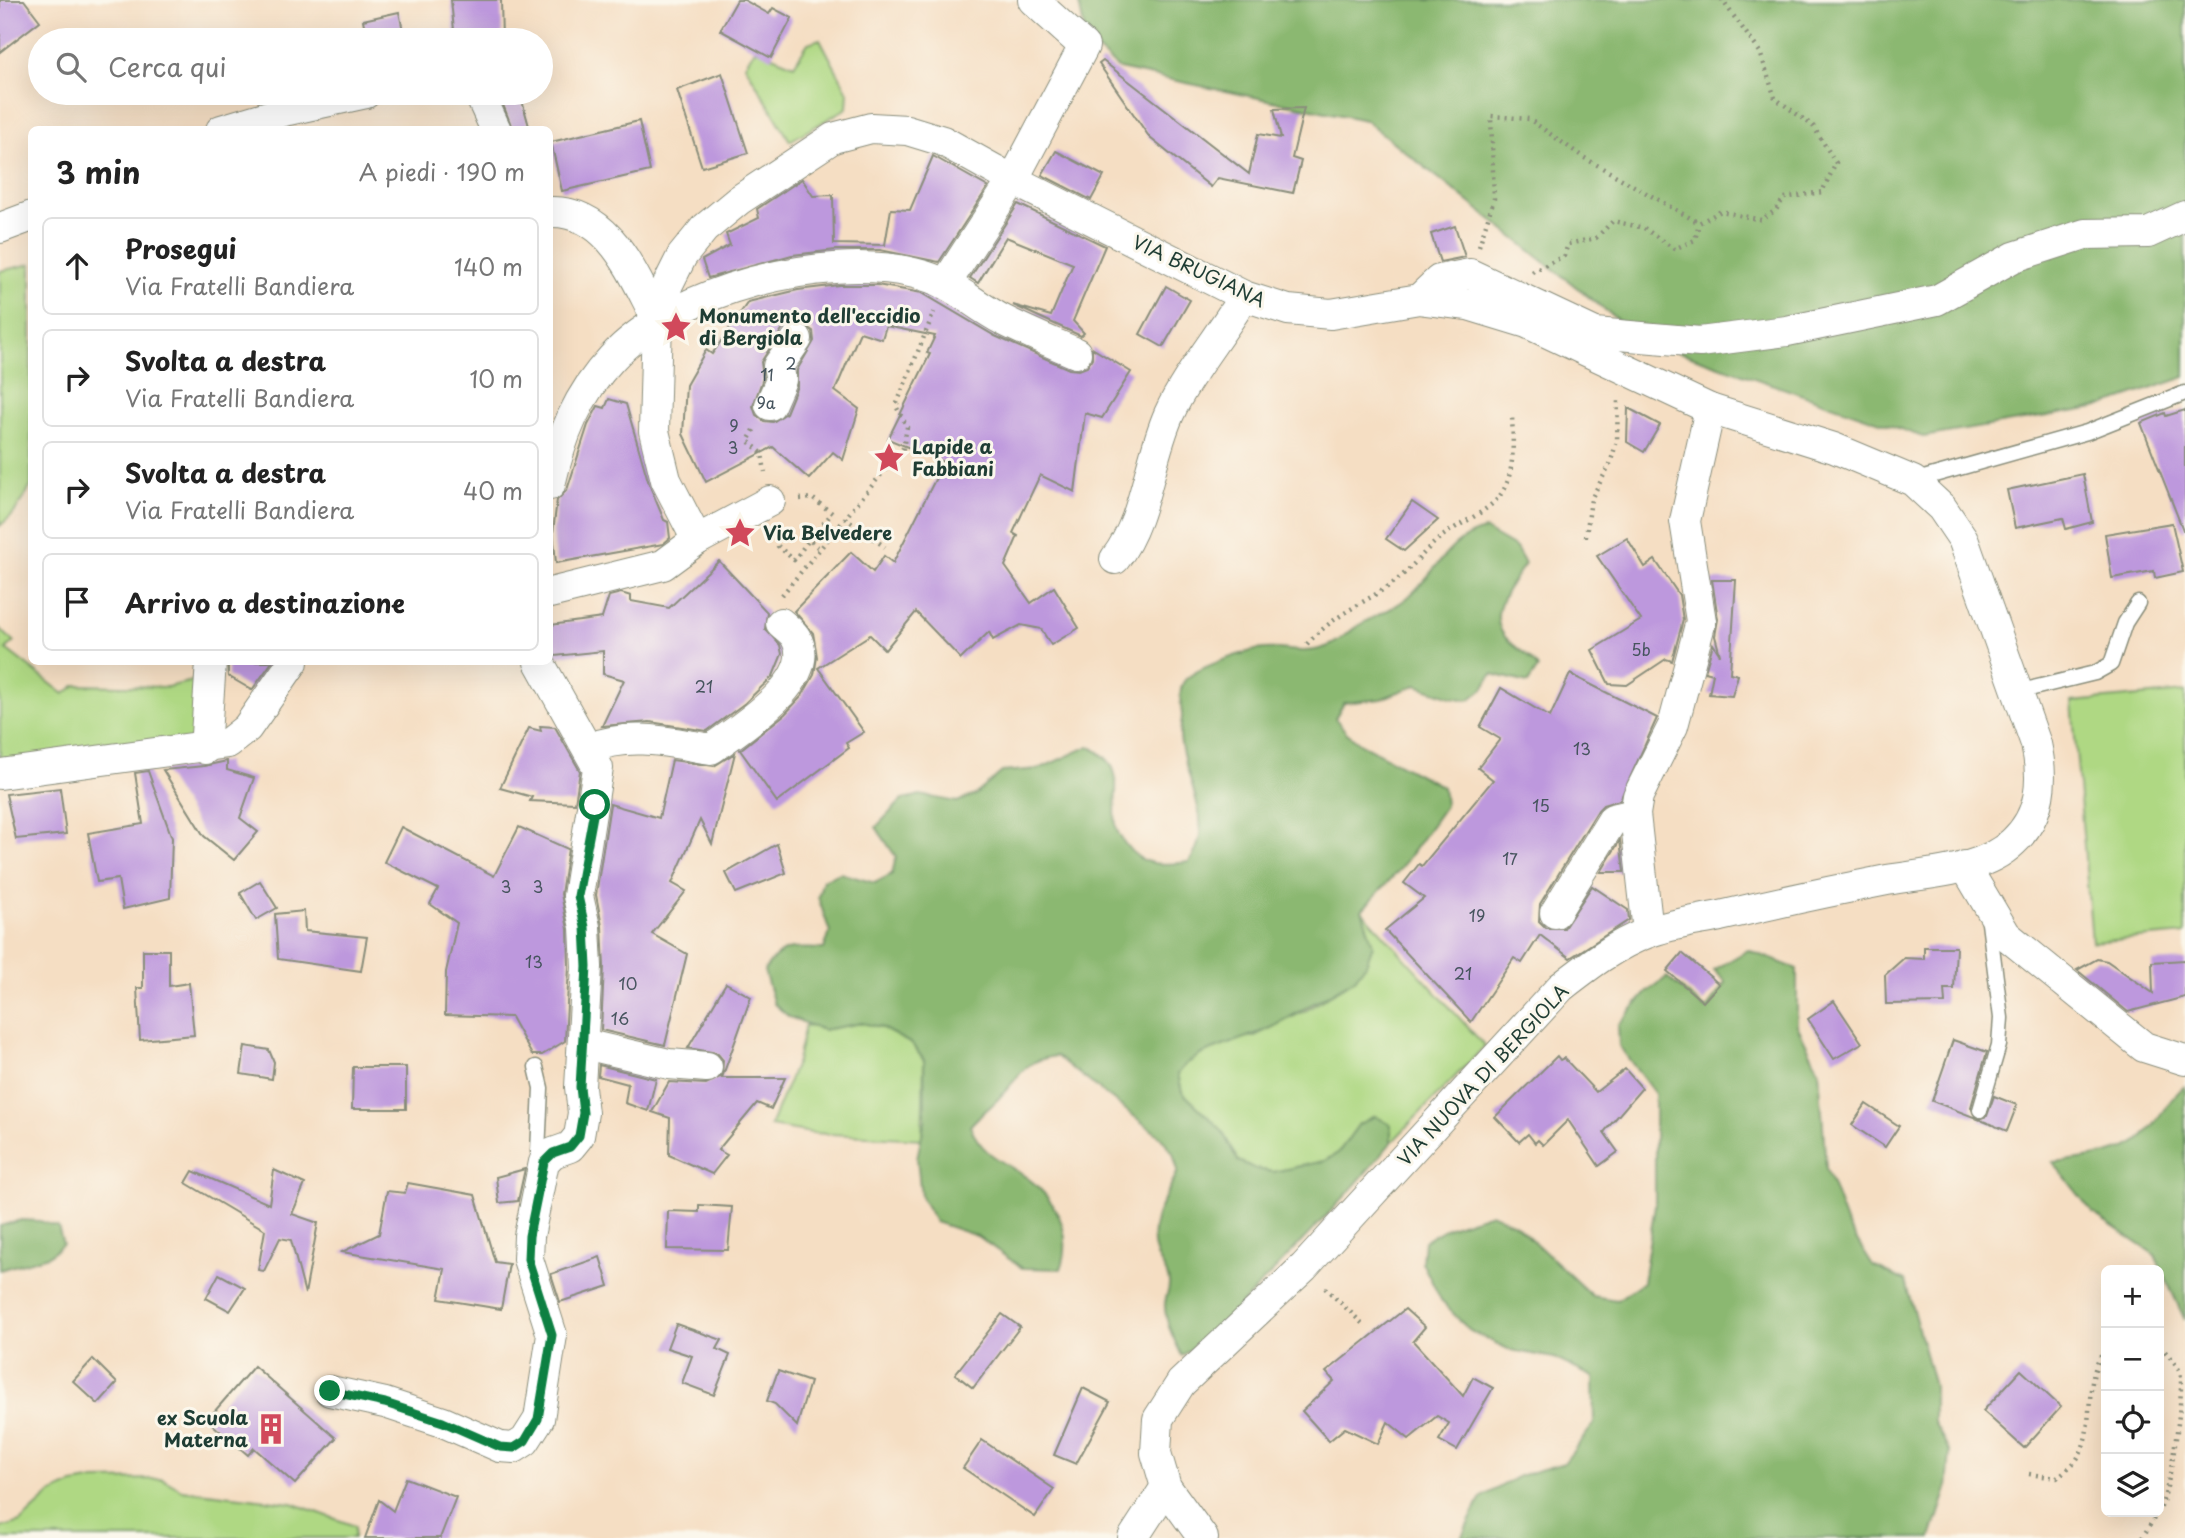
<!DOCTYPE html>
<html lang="it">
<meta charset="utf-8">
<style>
:root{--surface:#fff;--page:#f2f2f2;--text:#222;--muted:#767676;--line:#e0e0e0}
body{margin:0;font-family:"Playpen Sans",sans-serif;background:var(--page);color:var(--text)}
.controls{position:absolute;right:21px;bottom:21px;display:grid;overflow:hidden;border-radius:10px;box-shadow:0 7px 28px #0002}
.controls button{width:63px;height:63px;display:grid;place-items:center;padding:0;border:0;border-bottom:2px solid var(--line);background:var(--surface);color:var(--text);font:35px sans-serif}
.stop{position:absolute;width:21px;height:21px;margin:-16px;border:5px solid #0b8043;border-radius:50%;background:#fff}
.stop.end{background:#0b8043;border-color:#fff;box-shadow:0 2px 7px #0008}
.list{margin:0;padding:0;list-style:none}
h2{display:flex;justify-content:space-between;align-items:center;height:91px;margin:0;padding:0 28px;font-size:30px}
h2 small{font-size:23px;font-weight:400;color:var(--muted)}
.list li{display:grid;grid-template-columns:46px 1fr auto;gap:21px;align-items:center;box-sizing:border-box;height:98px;margin:0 14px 14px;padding:0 14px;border:2px solid var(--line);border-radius:10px}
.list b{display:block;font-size:26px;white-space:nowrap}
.list p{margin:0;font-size:23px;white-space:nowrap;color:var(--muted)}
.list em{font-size:23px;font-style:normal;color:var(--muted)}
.icon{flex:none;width:38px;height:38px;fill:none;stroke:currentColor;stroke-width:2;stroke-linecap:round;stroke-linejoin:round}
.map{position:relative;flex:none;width:2185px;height:1538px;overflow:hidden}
.search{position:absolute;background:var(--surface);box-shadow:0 7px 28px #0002;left:28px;top:28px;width:525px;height:77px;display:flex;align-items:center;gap:18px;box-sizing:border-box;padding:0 24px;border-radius:38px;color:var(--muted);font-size:26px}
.panel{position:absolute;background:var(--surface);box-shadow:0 7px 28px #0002;left:28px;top:126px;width:525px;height:539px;border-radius:10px}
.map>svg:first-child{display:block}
.green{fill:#afd883;stroke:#678a5c;stroke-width:2}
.forest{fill:#8bb871;stroke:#557a52;stroke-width:2}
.building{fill:#bd98dd;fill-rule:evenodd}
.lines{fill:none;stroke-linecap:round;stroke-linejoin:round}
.lane-casing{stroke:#8a8e7c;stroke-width:17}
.street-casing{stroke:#8a8e7c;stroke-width:32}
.path{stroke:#8a8e7c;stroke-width:4.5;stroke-dasharray:2 5;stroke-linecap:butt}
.lane{stroke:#fff;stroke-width:14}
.street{stroke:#fff;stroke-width:30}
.route{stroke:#0b8043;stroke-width:9}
.labels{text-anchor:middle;stroke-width:6;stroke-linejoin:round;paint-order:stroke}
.number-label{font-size:16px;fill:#46545e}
.street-label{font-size:19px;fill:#1f3d34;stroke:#fbf7ec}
.poi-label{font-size:19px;font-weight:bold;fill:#1f3d34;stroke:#fbf7ec;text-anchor:start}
</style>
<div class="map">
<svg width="2185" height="1538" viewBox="0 0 2185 1538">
<rect width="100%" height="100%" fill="#fbf7ec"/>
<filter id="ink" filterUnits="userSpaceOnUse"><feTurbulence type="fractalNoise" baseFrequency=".0143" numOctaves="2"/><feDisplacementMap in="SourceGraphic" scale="14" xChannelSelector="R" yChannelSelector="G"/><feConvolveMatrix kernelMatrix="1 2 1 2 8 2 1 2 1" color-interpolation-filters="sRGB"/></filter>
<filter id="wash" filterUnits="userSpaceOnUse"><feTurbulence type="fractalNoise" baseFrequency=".00686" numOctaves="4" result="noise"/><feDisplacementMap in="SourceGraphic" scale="28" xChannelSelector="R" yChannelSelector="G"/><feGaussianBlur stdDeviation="1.57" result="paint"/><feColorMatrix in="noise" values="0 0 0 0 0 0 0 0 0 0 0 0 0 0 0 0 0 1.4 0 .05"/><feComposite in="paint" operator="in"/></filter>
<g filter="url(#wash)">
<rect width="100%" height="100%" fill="#f5dec3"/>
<g class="green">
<polygon points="820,39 848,92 847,108 790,141 745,65 755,49 794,65 808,43"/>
<polygon points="31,264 31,486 14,513 0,526 0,271"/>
<polygon points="0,629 14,642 6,649 64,694 76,685 167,687 197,680 193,742 0,766"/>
<polygon points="2185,692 2185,934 2092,942 2072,702"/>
<polygon points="1362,911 1485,1046 1391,1143 1391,1125 1359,1124 1338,1153 1324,1161 1273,1172 1256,1169 1238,1161 1221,1129 1182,1092 1178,1074 1186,1064 1202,1054 1236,1039 1255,1036 1307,1010 1355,979 1373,946"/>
<polygon points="862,1023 880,1027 912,1044 924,1061 922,1139 812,1133 770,1126 797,1061 805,1025 823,1030"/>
<polygon points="163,1479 182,1490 292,1503 355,1526 354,1538 0,1538 0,1528 20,1522 52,1493 73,1484 95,1480"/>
</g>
<g class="forest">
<polygon points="1078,0 2185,0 2185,377 2095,408 1923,437 1642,339 1365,120 1119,69 1087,41"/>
<path d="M1485,530L1516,548L1525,564C1509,587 1482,617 1510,642C1521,652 1530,655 1538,668L1528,683L1492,674L1483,689L1469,700L1451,697L1416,685L1381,699L1344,703L1335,718L1347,733L1361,744L1443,787L1445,806L1401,868L1362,910L1373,945L1366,964L1355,979L1271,1028L1202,1054L1186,1064L1178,1074L1182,1092L1221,1129L1238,1161L1256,1169L1273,1172L1324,1161L1338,1153L1359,1124L1375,1116L1391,1125V1143L1348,1193L1236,1310L1182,1356C1175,1342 1164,1320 1165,1304C1165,1297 1170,1290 1169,1283C1168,1270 1160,1265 1156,1253C1146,1223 1167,1196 1178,1171L1173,1153L1161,1137L1056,1056C1021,1061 1021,1076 999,1098C990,1108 979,1115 970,1126C984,1161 1013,1163 1037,1186C1061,1209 1072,1238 1061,1269L1022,1268L977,1236L935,1222L921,1197L917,1158L925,1120L924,1060L912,1044L880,1027L862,1023L823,1030L789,1017L774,1004L764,971C783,942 794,949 824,949L830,932L818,897L823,880L840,873L875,883L892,874L896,857L876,827L902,800L920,795L957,802L975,795L1002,772L1039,769L1089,746C1130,768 1111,790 1116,826C1117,832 1122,840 1126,845C1143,868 1162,865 1189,862C1218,824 1183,778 1180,736C1180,729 1182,722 1182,715C1181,704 1178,693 1183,683C1190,669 1248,650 1264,649C1291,647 1303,657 1331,645C1343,639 1350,630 1361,624C1376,615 1394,609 1407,598C1435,575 1448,537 1485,530Z"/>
<polygon points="1748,950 1797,969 1797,1025 1819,1070 1826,1168 1847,1225 1873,1266 1905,1281 1934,1386 1934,1422 1950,1452 1947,1489 1931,1538 1461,1538 1481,1498 1519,1476 1564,1463 1594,1424 1593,1377 1554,1358 1510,1350 1470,1331 1442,1302 1422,1262 1424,1241 1447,1228 1491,1213 1515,1224 1592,1296 1617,1300 1643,1282 1655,1205 1655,1094 1619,1046 1618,1025 1646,993 1667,977 1706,1009 1726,982 1714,970"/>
<path d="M2185,1086V1320L2155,1255L2093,1213L2053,1162C2077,1160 2126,1155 2143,1137C2159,1121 2166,1101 2185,1086Z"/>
<polygon points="21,1220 40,1221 58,1227 63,1244 48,1256 0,1270 0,1226"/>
</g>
<g id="blocks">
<g class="building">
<polygon points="0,0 24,0 40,21 0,52"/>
<polygon points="451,0 501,0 502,40 455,40"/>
<polygon points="737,0 744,0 769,14 773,8 792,18 771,58 720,30"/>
<polygon points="399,12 405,40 367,40 363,20"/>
<polygon points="1103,61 1249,174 1258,134 1281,138 1274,109 1304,108 1292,158 1301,161 1293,193 1218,178 1211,187 1150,138 1099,64"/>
<polygon points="722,73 748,153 702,167 677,90"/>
<polygon points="521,97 530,130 513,130 502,102"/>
<polygon points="639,121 650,171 562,191 551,142"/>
<polygon points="1056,151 1104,176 1091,200 1042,175"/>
<polygon points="933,156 988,187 939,262 880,250 836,250 792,255 708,278 702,260 730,245 726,234 759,218 757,209 802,179 813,196 833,195 834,244 885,245 891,209 910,210"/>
<polygon points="1018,204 1105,246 1073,321 1084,333 1081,336 1013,305 1051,316 1073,264 1006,237 978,283 970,278"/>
<polygon points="1455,226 1465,257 1440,262 1431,234"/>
<path d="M839,285H877L922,293L995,336L1069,369L1079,370L1087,367L1092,359V348L1131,372L1102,418L1085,413L1075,492L1040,475L1013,533L1018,536L1005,566L1031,603L1054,587L1079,628L1051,645L1041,629L1021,625L993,640L989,632L961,659L916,612L885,650L870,635L818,668L864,732L846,743L849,748L777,802L740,750L785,714L802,696L814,675L817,657L813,633L794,611L851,552L873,572L884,556L893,563L944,462L888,439L930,354L927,353L935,336L886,326L882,339L860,332L835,391L859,409L843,460L833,452L809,479L773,447L706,482L683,434L686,385L706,350L712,354L748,302L798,290ZM799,322L813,331L814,341L797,370V386L786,413L773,422L764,421L756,415L753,406L763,378L761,362L783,328Z"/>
<polygon points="1166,286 1190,300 1163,347 1140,334"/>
<polygon points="609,399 626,404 649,484 664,520 668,522 670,538 663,544 556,563 553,532 557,500 567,490 588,425 598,406 605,408"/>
<polygon points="1628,408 1660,425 1644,452 1627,442"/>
<polygon points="2185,410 2185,530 2183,530 2141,423 2165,413 2166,416"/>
<polygon points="2083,474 2092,522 2066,529 2063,518 2015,528 2007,490"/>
<polygon points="1412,502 1438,520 1404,551 1386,539"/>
<polygon points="2172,523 2183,572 2155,578 2154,571 2112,578 2105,534"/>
<polygon points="1627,538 1645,567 1655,560 1679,595 1683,620 1672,661 1666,659 1627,685 1609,684 1592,650 1641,620 1597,556"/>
<polygon points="719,561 767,612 765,629 780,645 782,654 773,676 745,703 707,731 650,722 602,726 624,680 603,674 603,651 555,656 550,648 550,625 602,618 609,596 621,593 631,596 631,601 669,608"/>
<polygon points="1712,580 1736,580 1730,673 1738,675 1732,696 1709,694 1713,674 1705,672 1713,644 1720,655 1715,636 1718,619"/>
<polygon points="228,662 272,662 252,690 228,676"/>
<polygon points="1570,674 1657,718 1620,800 1603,805 1598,810 1540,904 1539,921 1546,928 1564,928 1592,886 1628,910 1629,920 1570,958 1540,935 1522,963 1514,958 1471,1022 1385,930 1424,898 1404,883 1419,864 1422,866 1493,780 1478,768 1500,739 1480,727 1501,688 1550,717"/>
<polygon points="540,726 555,727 580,771 575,803 530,801 532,797 500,788 529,728 541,731"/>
<polygon points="735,753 712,844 700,820 672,883 686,891 652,934 687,954 665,1045 601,1030 604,966 602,926 596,895 610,804 659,818 672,760 714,766"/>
<polygon points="227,761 227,770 254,778 240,818 258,832 234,860 204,836 163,770 204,766"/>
<polygon points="148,771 172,838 170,898 123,909 118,879 97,882 88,833 143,824 135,773"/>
<polygon points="60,788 66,834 16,839 6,794"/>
<polygon points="401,827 494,876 519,827 568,849 561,894 568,929 569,967 565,1041 542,1055 532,1055 511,1017 445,1015 446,972 457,923 430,904 438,889 384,862"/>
<polygon points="1620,840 1624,872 1601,872"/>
<polygon points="777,844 786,873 736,893 726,873"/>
<polygon points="260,881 277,908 256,920 240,893"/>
<polygon points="304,911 305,931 367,937 361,971 278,959 275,914"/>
<polygon points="1924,947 1956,947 1954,989 1944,989 1945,1003 1886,1004 1885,975 1904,958 1924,959"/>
<polygon points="143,950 169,950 169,986 189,983 194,1035 140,1040 137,988 143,988"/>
<polygon points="1682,953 1719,984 1703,1002 1667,971"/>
<polygon points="2097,959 2107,961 2153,993 2152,962 2185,960 2185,997 2128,1012 2077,970"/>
<polygon points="726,983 751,997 722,1078 785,1078 771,1109 757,1103 718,1150 727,1155 712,1174 669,1155 670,1118 652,1112 669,1082 706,1084 722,1076 723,1060 717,1053 688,1048"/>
<polygon points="1834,1001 1862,1043 1834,1059 1808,1019"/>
<polygon points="1953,1040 1987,1052 1971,1107 1976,1118 1932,1101"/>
<polygon points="245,1046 269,1050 274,1062 272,1079 241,1074"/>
<polygon points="1557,1056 1560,1060 1564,1058 1596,1092 1625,1069 1642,1088 1604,1132 1618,1152 1599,1166 1568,1120 1543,1145 1538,1140 1535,1143 1528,1134 1519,1142 1495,1117"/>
<polygon points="599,1065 656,1079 648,1111 625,1103 628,1084 598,1076"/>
<polygon points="353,1067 406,1067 406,1109 352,1109"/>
<polygon points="1994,1096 2017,1105 2007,1131 1978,1119 1987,1116"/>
<polygon points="1866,1104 1899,1126 1885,1147 1852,1125"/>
<polygon points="525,1169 518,1201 499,1203 496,1177"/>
<polygon points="274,1170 305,1184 292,1214 318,1223 305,1294 291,1240 280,1238 264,1271 258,1270 265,1230 186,1183 193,1171 269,1204"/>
<polygon points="408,1183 475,1195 495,1262 509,1264 501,1309 439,1299 445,1269 342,1252 379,1234 387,1191 405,1193"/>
<polygon points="699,1205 732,1207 728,1250 667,1249 668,1211 699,1212"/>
<polygon points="600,1257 609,1286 560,1302 551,1274"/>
<polygon points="219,1274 245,1288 230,1311 206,1298"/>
<polygon points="1405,1309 1425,1327 1413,1341 1463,1396 1473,1377 1493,1388 1457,1450 1439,1440 1449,1423 1437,1416 1409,1439 1388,1422 1378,1444 1345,1428 1329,1441 1302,1411 1334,1381 1326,1372"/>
<polygon points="1002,1314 1020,1327 973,1388 955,1374"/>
<polygon points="676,1324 722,1340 717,1349 730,1355 714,1395 682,1383 692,1356 667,1348"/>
<polygon points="93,1359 117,1383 98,1404 73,1381"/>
<polygon points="254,1366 336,1438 295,1484 254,1448 248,1455 207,1420"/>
<polygon points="2021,1370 2061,1407 2024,1448 1983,1411"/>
<polygon points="778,1371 810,1382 797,1426 775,1404 767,1401"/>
<polygon points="1083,1388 1110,1402 1076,1464 1054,1455"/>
<polygon points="982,1440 1054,1489 1035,1517 963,1468"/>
<polygon points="406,1478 456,1497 440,1538 365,1538 379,1500 393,1511"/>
</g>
</g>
</g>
<g filter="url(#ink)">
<use href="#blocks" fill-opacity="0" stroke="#8a8e7c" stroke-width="2"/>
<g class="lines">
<defs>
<g id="lane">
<polyline points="1913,481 2087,432 2185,393"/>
<polyline points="2017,692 2095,673 2111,664 2125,623 2138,603"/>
<polyline points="536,1067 541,1088 538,1152 544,1162"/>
<polyline points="1980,1110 1999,1045 2001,1018 1989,923"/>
</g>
<g id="street">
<polyline points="479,93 496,130"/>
<polyline points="221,130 288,110 366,93"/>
<path d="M550,212C610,210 633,275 657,319"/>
<polyline points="0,228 32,216"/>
<polyline points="946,283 1013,180 1084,46 1033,0"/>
<polyline points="1419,299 1439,280 1470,274 1595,333 1700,342 1787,331 1937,300 2014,257 2085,234 2148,233 2185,216"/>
<polyline points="770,405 781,380 778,366 797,339"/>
<path d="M550,485C561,437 577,395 612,358C675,289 824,252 914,273C954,282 969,302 1003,320C1026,332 1051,342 1076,353"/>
<path d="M697,540L666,480L654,431L657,319L668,284L682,256L704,229L739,200L833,138L871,128L907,130L943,141L1013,180L1244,296L1288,310L1331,314L1419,299L1468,305L1527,323L1710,409L1834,448L1913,481L1942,508L1963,539L2036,744C2044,780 2042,815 2013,842C1982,872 1927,873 1887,880C1831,891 1775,903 1720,916C1696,921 1670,924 1647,933C1615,945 1588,966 1561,987L1304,1267L1181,1383L1158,1419L1156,1453L1166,1487L1203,1538"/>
<path d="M1115,559C1146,519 1148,461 1169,414C1186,376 1222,333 1244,296"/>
<polyline points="550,593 663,565 697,540 770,501"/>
<path d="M590,748C631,732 668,742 711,749C738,729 820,680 796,638C793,632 785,627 781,623"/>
<polyline points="205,749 211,662"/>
<polyline points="0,774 228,743 247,728 293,662"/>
<polyline points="1965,866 2006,935 2144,1047 2185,1060"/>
<polyline points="1555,913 1613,819 1635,814"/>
<polyline points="1648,932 1635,814 1638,796 1673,726 1701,621 1685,521 1710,409"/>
<polyline points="584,1044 669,1064 707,1067"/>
<polyline points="330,1391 385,1403 443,1422 500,1447 514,1448 525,1441 539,1419 552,1335 528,1259 529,1236 544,1162 553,1153 570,1147 579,1136 583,1113 580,1087 587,967 585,927 578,896 598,768 539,662"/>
<polyline points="1133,1538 1166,1487"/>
</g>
</defs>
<use href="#lane" class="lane-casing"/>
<use href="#street" class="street-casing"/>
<g class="path">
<polyline points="1479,246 1494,199 1491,116 1529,119 1583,157 1699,223 1721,211 1761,220 1776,210 1784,198 1822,192 1836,163 1813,126 1775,98 1760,52 1722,0"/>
<polyline points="1532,272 1564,256 1568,244 1596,238 1613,221 1644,228 1674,249 1695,240 1699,223"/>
<polyline points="754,430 748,441 762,453 765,472"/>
<polyline points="800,499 812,498 832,513 818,530 828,538"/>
<polyline points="845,518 885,547"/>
<polyline points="775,532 778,546 794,560 809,540 820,549"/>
<polyline points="1586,537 1591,499 1610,464 1617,441 1618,398"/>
<polyline points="782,595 903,448 907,427 896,406 934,312"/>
<path d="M1307,644C1333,616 1358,606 1389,586C1410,572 1424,549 1444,535C1460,523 1485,513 1498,498C1516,477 1513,442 1512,416"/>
<polyline points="1325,1288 1365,1326"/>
<path d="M2159,1349L2164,1350C2169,1357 2177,1364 2180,1372C2185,1391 2170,1492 2159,1511"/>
<path d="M2029,1474L2057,1478C2063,1472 2072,1466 2077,1459C2097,1428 2081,1378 2106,1349"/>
<polyline points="2142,1538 2158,1512"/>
</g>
<use href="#lane" class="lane"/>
<use href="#street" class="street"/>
</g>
</g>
<g class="lines" filter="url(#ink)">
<polyline class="route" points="330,1391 385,1403 443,1422 500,1447 514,1448 525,1441 538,1419 552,1335 528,1259 529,1236 544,1162 553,1153 570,1147 579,1136 583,1113 580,1087 587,967 585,927 578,896 595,805"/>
</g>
<defs>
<symbol id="sight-bare" viewBox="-9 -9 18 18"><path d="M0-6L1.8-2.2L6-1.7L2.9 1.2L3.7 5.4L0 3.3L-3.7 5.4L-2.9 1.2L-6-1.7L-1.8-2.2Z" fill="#d1495b" stroke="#fbf7ec" stroke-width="2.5" paint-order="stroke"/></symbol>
<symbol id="building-bare" viewBox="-9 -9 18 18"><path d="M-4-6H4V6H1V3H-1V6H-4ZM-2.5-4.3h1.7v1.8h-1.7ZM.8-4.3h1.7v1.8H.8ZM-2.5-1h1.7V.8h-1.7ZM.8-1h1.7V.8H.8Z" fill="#d1495b" stroke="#fbf7ec" stroke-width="2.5" paint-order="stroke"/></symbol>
</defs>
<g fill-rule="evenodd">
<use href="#sight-bare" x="654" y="305" width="44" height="44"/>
<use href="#sight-bare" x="867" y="436" width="44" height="44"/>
<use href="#sight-bare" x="718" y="511" width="44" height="44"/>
<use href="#building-bare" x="249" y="1407" width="44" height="44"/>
</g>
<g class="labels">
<g class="number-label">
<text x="791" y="370">2</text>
<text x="767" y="381">11</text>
<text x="766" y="409">9a</text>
<text x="734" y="432">9</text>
<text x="733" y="454">3</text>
<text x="1641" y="656">5b</text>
<text x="704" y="693">21</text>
<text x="1582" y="755">13</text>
<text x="1541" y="812">15</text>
<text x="1510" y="865">17</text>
<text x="506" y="893">3</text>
<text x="538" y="893">3</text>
<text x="1477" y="922">19</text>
<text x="534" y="968">13</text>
<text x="1463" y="980">21</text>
<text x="628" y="990">10</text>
<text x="620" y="1025">16</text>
</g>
<g class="street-label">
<text transform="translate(1199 271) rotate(25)" y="7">VIA BRUGIANA</text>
<text transform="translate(1483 1075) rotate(-47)" y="7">VIA NUOVA DI BERGIOLA</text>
</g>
<g class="poi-label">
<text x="699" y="323">Monumento dell'eccidio<tspan x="699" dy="22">di Bergiola</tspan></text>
<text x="912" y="454">Lapide a<tspan x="912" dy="22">Fabbiani</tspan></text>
<text x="763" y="540">Via Belvedere</text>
<text x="248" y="1425" text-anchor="end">ex Scuola<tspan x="248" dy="22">Materna</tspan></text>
</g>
</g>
</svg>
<div class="controls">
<button>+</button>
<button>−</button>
<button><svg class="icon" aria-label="locate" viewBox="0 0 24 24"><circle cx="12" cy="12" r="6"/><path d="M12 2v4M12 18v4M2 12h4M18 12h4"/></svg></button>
<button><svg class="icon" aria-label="layers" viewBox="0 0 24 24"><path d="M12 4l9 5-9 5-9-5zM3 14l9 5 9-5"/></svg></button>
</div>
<div class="stop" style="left:595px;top:805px"></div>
<div class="stop end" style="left:330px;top:1391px"></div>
<div class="search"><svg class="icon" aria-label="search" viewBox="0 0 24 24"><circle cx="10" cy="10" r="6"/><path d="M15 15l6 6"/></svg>Cerca qui</div>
<section class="panel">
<h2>3 min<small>A piedi · 190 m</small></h2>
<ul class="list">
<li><svg class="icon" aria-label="ahead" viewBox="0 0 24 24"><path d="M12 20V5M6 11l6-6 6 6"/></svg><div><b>Prosegui</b><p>Via Fratelli Bandiera</p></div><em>140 m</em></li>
<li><svg class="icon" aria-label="right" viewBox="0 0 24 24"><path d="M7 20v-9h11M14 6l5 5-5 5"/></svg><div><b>Svolta a destra</b><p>Via Fratelli Bandiera</p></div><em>10 m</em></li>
<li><svg class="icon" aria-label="right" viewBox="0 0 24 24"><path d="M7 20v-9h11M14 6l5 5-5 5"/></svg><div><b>Svolta a destra</b><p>Via Fratelli Bandiera</p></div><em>40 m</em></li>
<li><svg class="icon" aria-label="arrive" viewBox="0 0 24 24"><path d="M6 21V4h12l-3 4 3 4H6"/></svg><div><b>Arrivo a destinazione</b></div></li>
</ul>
</section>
</div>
